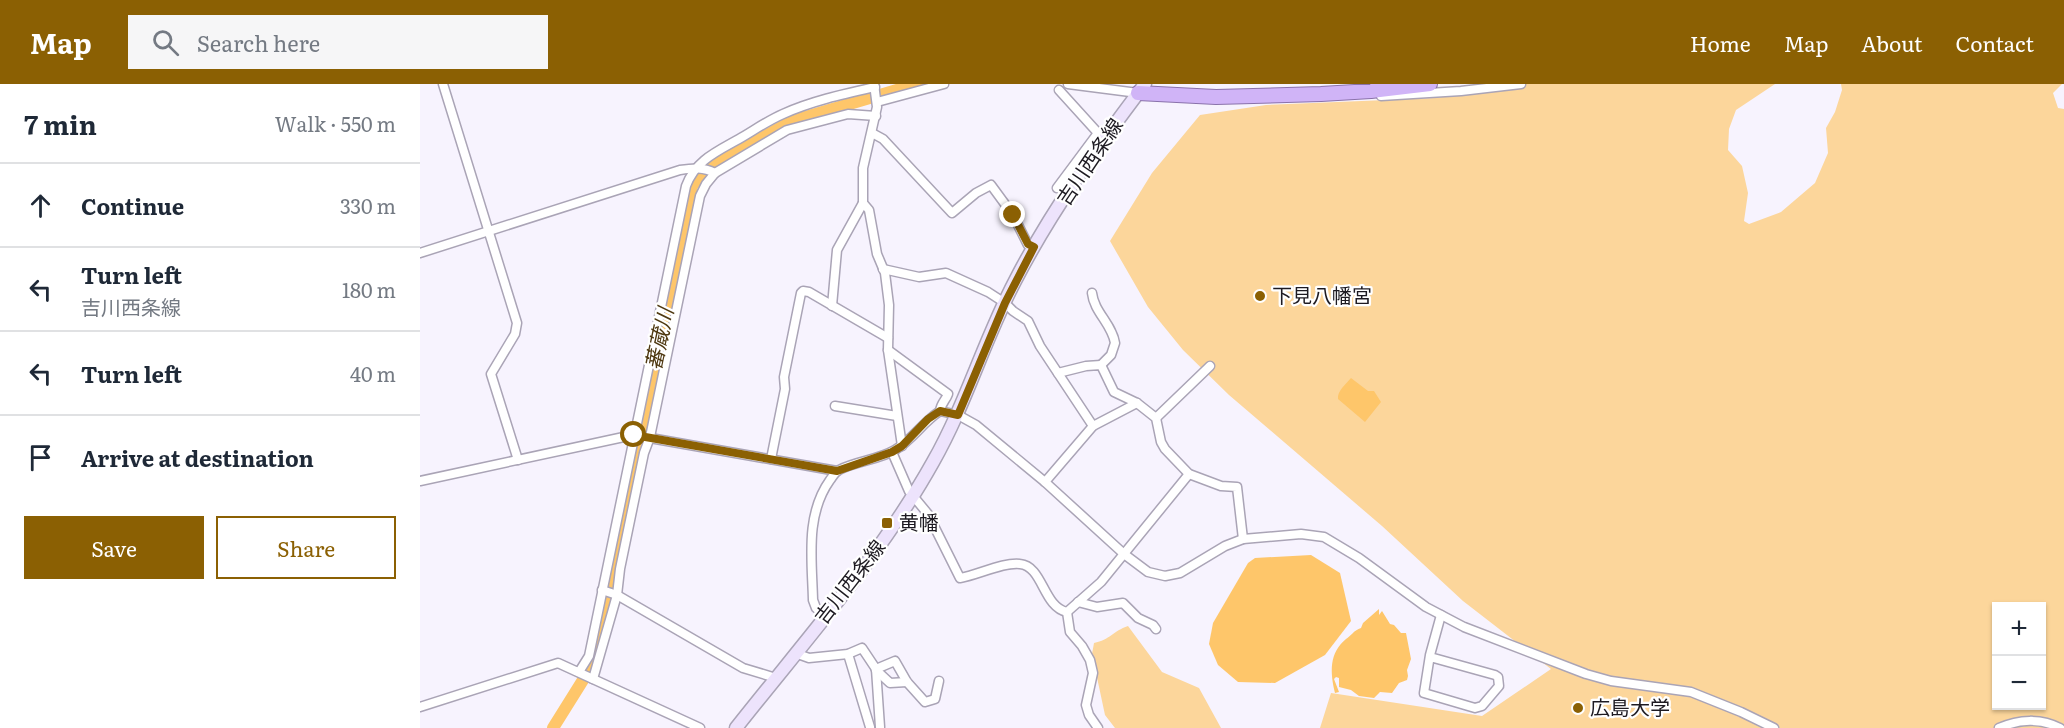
<!DOCTYPE html>
<meta charset="utf-8">
<style>
:root{--surface:#fff;--page:#f6f6f7;--text:#1f2937;--muted:#747a83;--line:#e0e1e3;--accent:#8b6003}
body{margin:0;font-family:Literata,"Noto Sans JP",serif;background:var(--page);color:var(--text)}
.controls{position:absolute;right:18px;bottom:18px;display:grid;overflow:hidden;border-radius:0px;box-shadow:0 2px 4px #0004}
.controls button{width:54px;height:54px;display:grid;place-items:center;padding:0;border:0;border-bottom:2px solid var(--line);background:var(--surface);color:var(--text);font:30px sans-serif}
.stop{position:absolute;width:18px;height:18px;margin:-14px;border:4px solid #8b6003;border-radius:50%;background:#fff}
.stop.end{background:#8b6003;border-color:#fff;box-shadow:0 2px 6px #0008}
.list{margin:0;padding:0;list-style:none}
h2{display:flex;justify-content:space-between;align-items:center;height:78px;margin:0;padding:0 24px;font-size:26px}
h2 small{font-size:20px;font-weight:400;color:var(--muted)}
.list li{display:grid;grid-template-columns:39px 1fr auto;gap:18px;align-items:center;box-sizing:border-box;height:84px;padding:0 24px;border-top:2px solid var(--line)}
.list b{display:block;font-size:22px;white-space:nowrap}
.list p{margin:0;font-size:20px;white-space:nowrap;color:var(--muted)}
.list em{font-size:20px;font-style:normal;color:var(--muted)}
.actions{display:flex;gap:12px;padding:18px 24px}
.actions a{flex:1;padding:14px 0;border:2px solid var(--accent);border-radius:0px;text-align:center;font-size:21px;color:var(--accent)}
.actions .main{background:var(--accent);color:#fff}
.icon{flex:none;width:33px;height:33px;fill:none;stroke:currentColor;stroke-width:2;stroke-linecap:round;stroke-linejoin:round}
.map{position:relative;flex:none;width:1644px;height:644px;overflow:hidden}
header{display:flex;align-items:center;gap:36px;box-sizing:border-box;height:84px;padding:0 30px;background:var(--accent);color:#fff}
header strong{font-size:28px}
nav{display:flex;gap:33px;margin-inline-start:auto;font-size:21px}
.search{width:420px;height:54px;background:var(--page);display:flex;align-items:center;gap:15px;box-sizing:border-box;padding:0 21px;border-radius:0px;color:var(--muted);font-size:22px}
main{display:flex}
aside{flex:1;background:var(--surface)}
.map>svg:first-child{display:block}
.green{fill:#fcd69b;fill-rule:evenodd}
.water{fill:#fec66a}
.lines{fill:none;stroke-linecap:round;stroke-linejoin:round}
.river{stroke:#fec66a;stroke-width:12}
.minor-casing{stroke:#aaa4b6;stroke-width:11}
.secondary-casing{stroke:#aaa4b6;stroke-width:15}
.trunk-casing{stroke:#8a72ab;stroke-width:16}
.minor{stroke:#fff;stroke-width:8}
.secondary{stroke:#ede3fc;stroke-width:12}
.trunk{stroke:#d0b4f7;stroke-width:14}
.route{stroke:#8b6003;stroke-width:8}
.poi-dot{fill:#8b6003;stroke:#fff;stroke-width:2}
.labels{text-anchor:middle;stroke-width:4.5;stroke-linejoin:round;paint-order:stroke}
.street-label{font-size:20px;fill:#1d1a21;stroke:#fff}
.poi-label{font-size:20px;fill:#1d1a21;stroke:#fff;text-anchor:start}
.water-label{font-size:21px;font-style:italic;fill:#4f3912;stroke:#fff}
</style>
<header>
<strong>Map</strong>
<div class="search"><svg class="icon" aria-label="search" viewBox="0 0 24 24"><circle cx="10" cy="10" r="6"/><path d="M15 15l6 6"/></svg>Search here</div>
<nav><a>Home</a><a>Map</a><a>About</a><a>Contact</a></nav>
</header>
<main>
<aside>
<h2>7 min<small>Walk · 550 m</small></h2>
<ul class="list">
<li><svg class="icon" aria-label="ahead" viewBox="0 0 24 24"><path d="M12 20V5M6 11l6-6 6 6"/></svg><div><b>Continue</b></div><em>330 m</em></li>
<li><svg class="icon" aria-label="left" viewBox="0 0 24 24"><path d="M17 20v-9H6M10 6l-5 5 5 5"/></svg><div><b>Turn left</b><p>吉川西条線</p></div><em>180 m</em></li>
<li><svg class="icon" aria-label="left" viewBox="0 0 24 24"><path d="M17 20v-9H6M10 6l-5 5 5 5"/></svg><div><b>Turn left</b></div><em>40 m</em></li>
<li><svg class="icon" aria-label="arrive" viewBox="0 0 24 24"><path d="M6 21V4h12l-3 4 3 4H6"/></svg><div><b>Arrive at destination</b></div></li>
</ul>
<div class="actions"><a class="main">Save</a><a>Share</a></div>
</aside>
<div class="map">
<svg width="1644" height="644" viewBox="0 0 1644 644">
<rect width="100%" height="100%" fill="#f7f3fe"/>
<g class="green">
<path d="M1098,0H1355L1316,26L1309,45L1308,66L1322,82L1328,109L1324,137L1329,140L1361,128L1395,99L1408,69L1406,44L1415,28L1422,6L1421,0H1642L1633,9L1638,24L1644,25V644H900L911,609L1062,632L1131,585L1043,517L962,442L809,311L763,266L728,223L690,157L732,89L780,31L846,21L1015,14ZM1576,522H1622V622H1576Z"/>
<path d="M708,542L742,588L779,604L801,644H695L685,631L672,570L674,559C690,556 693,547 708,542Z"/>
</g>
<g class="water">
<path d="M931,294L948,307H954L961,318L945,338L918,315C917,307 926,300 931,294Z"/>
<polygon points="891,471 920,489 931,537 905,571 855,599 818,598 798,581 789,560 793,539 828,479 835,474"/>
<path d="M959,525V531L962,527L970,540L974,541L981,549H986L991,575L987,586L988,592L987,596L979,599L972,609L960,608L954,614L939,612L931,606L919,603V594L916,593L914,595L919,608L915,609C910,588 909,569 926,555C931,552 934,546 941,544L943,539Z"/>
</g>
<g class="lines">
<polyline class="river" points="133,644 168,588 174,574 264,151 272,102 280,91 297,79 372,37 497,0"/>
<defs>
<g id="minor">
<polyline points="23,0 97,239 95,250 71,290 98,376"/>
<polyline points="454,0 457,23 443,84 443,119 449,126 457,170 465,189 469,221 468,266 482,362"/>
<polyline points="648,0 718,9"/>
<polyline points="961,12 1041,7 1101,0"/>
<polyline points="457,18 524,0"/>
<polyline points="452,49 463,55 532,129 556,109 571,101 593,131 608,161 614,163"/>
<polyline points="637,104 678,49 639,6"/>
<path d="M0,169L260,86C273,84 284,83 295,89"/>
<polyline points="463,185 499,193 526,189 568,208 585,219 593,227 608,237 620,262 673,342"/>
<path d="M672,209C674,228 692,240 695,259L691,271L681,281"/>
<polyline points="412,222 417,166 443,119"/>
<path d="M468,266L528,310C526,316 521,319 520,327"/>
<polyline points="638,289 666,282 681,281 694,308 717,319 736,334 741,358 745,365 769,390 801,402 817,403 823,455"/>
<polyline points="415,322 477,332"/>
<polyline points="736,334 790,282"/>
<path d="M472,368L489,407L508,430L540,494C558,491 583,478 600,480C623,482 623,523 647,528L681,498L769,390"/>
<polyline points="351,375 365,305 364,293 381,209 383,207 389,208 468,254"/>
<polyline points="0,397 213,351 417,387"/>
<polyline points="625,398 673,342 717,319"/>
<polyline points="182,506 197,511 323,584 356,594"/>
<polyline points="658,518 677,523 703,519 718,534 733,541 736,545"/>
<polyline points="647,528 650,548 662,562 670,576 673,589 666,621 669,631 678,644"/>
<path d="M405,532L396,524L393,516C392,475 385,431 410,396C413,392 415,388 419,386C436,377 458,376 475,366C492,356 503,338 520,327L538,331L556,341L625,398L704,470L728,488L745,492L760,489L805,462L823,455L881,450L904,453L939,474L1006,523L1044,543L1166,590L1191,597L1271,608L1321,628L1354,644"/>
<polyline points="375,569 389,574 428,570 442,564 456,585 475,577 487,598 505,618 515,615 519,597"/>
<polyline points="428,570 450,643"/>
<polyline points="1010,573 1075,591 1078,593 1079,602 1062,622 1055,624 1004,609 1010,571 1021,531"/>
<polyline points="456,585 460,643"/>
<polyline points="456,586 470,599 487,598"/>
<path d="M159,588L169,572L266,102C275,77 296,68 319,55C333,47 347,37 363,30C392,17 424,10 455,3"/>
<polyline points="173,595 197,511 200,485 213,422 224,369 230,353 280,112 286,100 295,89 367,46 428,30 456,32"/>
<polyline points="0,623 138,579 280,644"/>
<path d="M1579,644C1599,635 1621,634 1640,644"/>
</g>
<path id="secondary" d="M316,644C383,559 460,473 513,378C546,320 564,256 595,197C631,127 678,62 725,0"/>
<polyline id="trunk" points="718,9 796,13 901,10 951,7 1010,0"/>
</defs>
<use href="#minor" class="minor-casing"/>
<use href="#secondary" class="secondary-casing"/>
<use href="#trunk" class="trunk-casing"/>
<use href="#minor" class="minor"/>
<use href="#secondary" class="secondary"/>
<use href="#trunk" class="trunk"/>
</g>
<g class="lines">
<polyline class="route" points="214,351 417,387 472,368 482,362 508,335 520,327 538,331 585,219 614,163 608,160 593,131"/>
</g>
<g class="poi-dot">
<circle cx="840" cy="212" r="6"/>
<rect x="461" y="433" width="12" height="12" rx="3"/>
<circle cx="1158" cy="624" r="6"/>
</g>
<g class="labels">
<g class="street-label">
<text transform="translate(670 78) rotate(-56)" y="7">吉川西条線</text>
<text transform="translate(430 498) rotate(-52)" y="7">吉川西条線</text>
</g>
<g class="poi-label">
<text x="852" y="219">下見八幡宮</text>
<text x="479" y="446">黄幡</text>
<text x="1170" y="631">広島大学</text>
</g>
<g class="water-label">
<text transform="translate(240 255) rotate(-78)" y="7">蕃蔵川</text>
</g>
</g>
</svg>
<div class="controls">
<button>+</button>
<button>−</button>
</div>
<div class="stop" style="left:214px;top:351px"></div>
<div class="stop end" style="left:593px;top:131px"></div>
</div>
</main>
